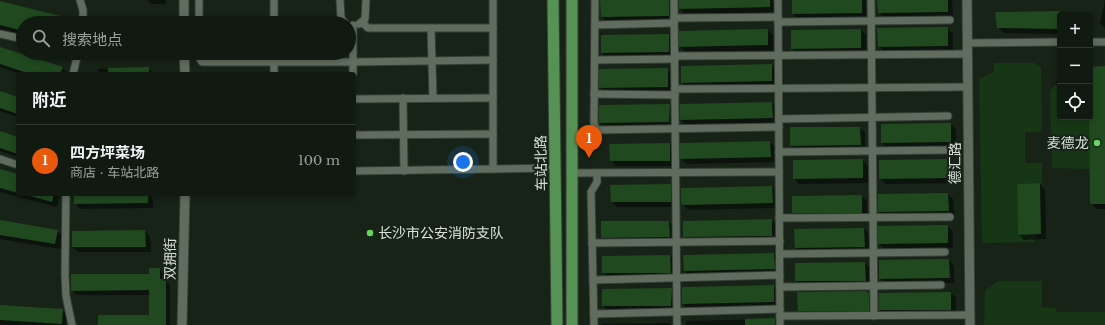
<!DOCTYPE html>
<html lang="zh">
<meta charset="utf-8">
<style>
:root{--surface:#111a11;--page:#1e271f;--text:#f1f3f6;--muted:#9ca19f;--line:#303831;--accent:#ea580c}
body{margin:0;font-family:"Libre Baskerville","Noto Sans SC",serif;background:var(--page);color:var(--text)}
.controls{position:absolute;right:12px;top:12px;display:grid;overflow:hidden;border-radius:4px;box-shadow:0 2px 6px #0003}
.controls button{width:36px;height:36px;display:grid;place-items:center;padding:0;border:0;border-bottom:1px solid var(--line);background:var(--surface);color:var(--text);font:20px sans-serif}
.you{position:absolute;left:463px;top:162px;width:14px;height:14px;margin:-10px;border:3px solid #fff;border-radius:50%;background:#1a73e8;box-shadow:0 0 0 6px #1a73e833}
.badge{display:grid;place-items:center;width:26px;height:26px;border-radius:50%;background:var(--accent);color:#fff;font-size:13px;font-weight:700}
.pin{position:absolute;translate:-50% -33px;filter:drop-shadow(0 1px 2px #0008)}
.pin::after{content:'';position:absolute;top:21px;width:14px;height:12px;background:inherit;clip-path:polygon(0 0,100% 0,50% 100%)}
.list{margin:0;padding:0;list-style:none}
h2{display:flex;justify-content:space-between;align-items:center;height:52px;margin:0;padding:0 16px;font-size:17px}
h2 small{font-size:13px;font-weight:400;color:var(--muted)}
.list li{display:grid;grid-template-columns:26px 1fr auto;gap:12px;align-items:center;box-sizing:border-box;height:72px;padding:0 16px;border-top:1px solid var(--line)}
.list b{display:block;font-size:15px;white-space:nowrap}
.list p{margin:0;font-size:13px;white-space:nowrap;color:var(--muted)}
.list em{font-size:13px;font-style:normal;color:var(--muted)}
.icon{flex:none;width:22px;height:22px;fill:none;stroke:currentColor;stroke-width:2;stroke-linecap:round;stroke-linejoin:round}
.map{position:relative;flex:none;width:1105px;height:325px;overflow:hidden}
.search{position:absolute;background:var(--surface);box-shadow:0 2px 6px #0003;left:16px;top:16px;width:340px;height:44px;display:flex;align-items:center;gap:10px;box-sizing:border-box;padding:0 14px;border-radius:22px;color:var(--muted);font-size:15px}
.panel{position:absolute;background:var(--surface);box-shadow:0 2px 6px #0003;left:16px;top:72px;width:340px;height:124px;border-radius:4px}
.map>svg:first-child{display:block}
.green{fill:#173616}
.shadow{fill:#0007}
.building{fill:#20491f}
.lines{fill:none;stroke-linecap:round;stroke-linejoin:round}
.minor-casing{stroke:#363f36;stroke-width:9}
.tertiary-casing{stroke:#363f36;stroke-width:11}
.primary-casing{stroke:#363f36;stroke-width:13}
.minor{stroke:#606d5e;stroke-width:7}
.tertiary{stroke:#606d5e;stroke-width:9}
.primary{stroke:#579255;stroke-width:11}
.poi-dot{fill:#68d465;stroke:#172317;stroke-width:1.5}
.labels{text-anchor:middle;stroke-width:4;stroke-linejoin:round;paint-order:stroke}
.poi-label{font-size:14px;fill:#d8e0d8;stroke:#172317;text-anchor:end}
.street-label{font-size:14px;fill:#d8e0d8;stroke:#172317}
</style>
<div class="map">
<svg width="1105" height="325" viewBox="0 0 1105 325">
<rect width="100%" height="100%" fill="#172317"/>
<g class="green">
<polygon points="994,63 1034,63 1041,67 1042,132 1025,132 1025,163 1042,163 1042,183 1017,184 1018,235 1036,235 1034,242 982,243 979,79 994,72"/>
<polygon points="1055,85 1060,85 1060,117 1089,117 1090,169 1052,168 1050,91"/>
<polygon points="998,281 1042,281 1042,307 1057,308 1056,312 1105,312 1105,325 984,325 985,291"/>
</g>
<g class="shadow">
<polygon points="147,0 166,0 166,4 151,4"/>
<polygon points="601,0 671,0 674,21 607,22 602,17"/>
<polygon points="680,0 774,0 775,12 685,14 680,9"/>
<polygon points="793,0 866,0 867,18 798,19 793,14"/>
<polygon points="878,0 952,0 953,17 884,18 879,13"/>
<polygon points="1105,0 1105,28 1100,23"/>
<polygon points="0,2 76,22 78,23 23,23 23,35 0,29"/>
<polygon points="1077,12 1080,15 1060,15 1060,34 1004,33 998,28 996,13"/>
<polygon points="947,28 953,34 953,51 884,52 879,46"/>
<polygon points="768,30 773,35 773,50 686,52 680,47"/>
<polygon points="861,30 866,35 866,53 798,54 792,48"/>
<polygon points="669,35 674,40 674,57 607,58 602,53"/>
<polygon points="0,54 62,68 68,73 67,74 21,74 2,68 0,66"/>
<polygon points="771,65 777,71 777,86 687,88 682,82"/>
<polygon points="1105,67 1105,209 1096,209 1091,203 1090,68"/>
<polygon points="148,68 152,72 152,74 98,74 98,69"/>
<polygon points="667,69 673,75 673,92 606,93 600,87"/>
<polygon points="1058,69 1060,69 1060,88 1056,84"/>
<polygon points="0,92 18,98 18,117 0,111"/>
<polygon points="772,103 777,108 778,123 686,125 681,120"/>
<polygon points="670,105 675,110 674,127 606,128 600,123 600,106"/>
<polygon points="951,124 956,130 956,147 887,148 882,142"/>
<polygon points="860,128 865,133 865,150 797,151 791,146"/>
<polygon points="0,132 18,138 18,157 0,151"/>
<polygon points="770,142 775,147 775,162 687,164 681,159"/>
<polygon points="670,144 675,149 675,166 616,166 611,161"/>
<polygon points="862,160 868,166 868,183 799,184 794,178"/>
<polygon points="949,160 954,166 954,183 886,184 880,178"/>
<polygon points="0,170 18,175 18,194 60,194 57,207 0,192"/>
<polygon points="1040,184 1045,190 1046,239 1024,240 1019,235"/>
<polygon points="670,185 676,191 676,207 617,207 612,202 611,186"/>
<polygon points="772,187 777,192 778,208 688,210 683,204"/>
<polygon points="75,194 152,194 153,208 80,209 75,203"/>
<polygon points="948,194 953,199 954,216 885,217 879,212"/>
<polygon points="862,196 867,201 867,217 798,218 793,212"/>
<polygon points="771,220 777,226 777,241 689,242 684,237"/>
<polygon points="0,221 57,231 63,236 60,249 0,239"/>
<polygon points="669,222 674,227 675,242 607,243 602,237"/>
<polygon points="947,226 953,231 953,248 885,249 879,244"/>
<polygon points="864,229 869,234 870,252 801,253 796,247"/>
<polygon points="145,231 150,237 151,252 78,252 73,247"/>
<polygon points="774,254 779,259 780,274 690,276 685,271"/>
<polygon points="670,256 675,261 676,278 609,278 603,273 603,257"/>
<polygon points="949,260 954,266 954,283 886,284 880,278"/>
<polygon points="865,263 870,268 870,286 802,286 796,281"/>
<polygon points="159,269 164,274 164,280 170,285 170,325 99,325 150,316 150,295 77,295 72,290 150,275"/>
<polygon points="773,286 779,292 779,307 688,309 683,303"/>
<polygon points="671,289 677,294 676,310 609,311 603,306"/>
<polygon points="951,293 956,298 956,315 885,315 880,310"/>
<polygon points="868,294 874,300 874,315 804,316 799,310"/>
<polygon points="0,306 62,310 67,315 66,325 0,325"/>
<polygon points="775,319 780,325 686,325 686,321"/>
<polygon points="669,323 671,325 602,325 602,324"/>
</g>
<g class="building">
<polygon points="600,0 669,0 669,16 601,17"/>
<polygon points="679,0 770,0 770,7 679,9"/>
<polygon points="792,0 862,0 862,13 792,14"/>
<polygon points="877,0 948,0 948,12 878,13"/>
<polygon points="0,1 76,20 76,23 23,23 23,31 0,25"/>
<polygon points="1060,11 1060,29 997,28 995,12"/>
<polygon points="948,27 948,46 878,47 877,28"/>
<polygon points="768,29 768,45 679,47 679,31"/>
<polygon points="861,29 861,48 791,49 791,30"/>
<polygon points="669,34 669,52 601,53 601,35"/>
<polygon points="0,47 63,67 60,74 30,74 0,64"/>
<polygon points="772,64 772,81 681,83 681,66"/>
<polygon points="1105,66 1105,204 1090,204 1089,117 1090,117 1090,67"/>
<polygon points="149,67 149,74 108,74 108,68"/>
<polygon points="668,68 668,87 599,88 599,69"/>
<polygon points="0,91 18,97 18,114 0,108"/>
<polygon points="772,102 773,118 680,120 680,104"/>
<polygon points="670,104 669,122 599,123 599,105"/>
<polygon points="951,123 951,142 881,143 881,124"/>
<polygon points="790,127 860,127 861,145 790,146"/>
<polygon points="0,131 18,137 18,154 0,148"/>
<polygon points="770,141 771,157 680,159 680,143"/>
<polygon points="670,143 670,161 610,161 609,144"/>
<polygon points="863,159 863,178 793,179 793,160"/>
<polygon points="949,159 950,178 879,179 879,160"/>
<polygon points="0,169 18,174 18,193 0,188"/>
<polygon points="1040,183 1041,234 1018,235 1017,184"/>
<polygon points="671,184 671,202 611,202 610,185"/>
<polygon points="772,186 773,203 682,205 681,201 681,188"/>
<polygon points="948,193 949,211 878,212 878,194"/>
<polygon points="30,194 54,194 52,202 30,196"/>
<polygon points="74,194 148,194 148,203 74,204"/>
<polygon points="862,195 862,213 792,213 792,196"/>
<polygon points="772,219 772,236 683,237 683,221"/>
<polygon points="0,220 58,230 55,244 0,235"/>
<polygon points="601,221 669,221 670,237 601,238"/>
<polygon points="948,225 948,243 878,244 878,226"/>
<polygon points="864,228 865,247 795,248 794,229"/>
<polygon points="145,230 146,247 72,247 72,231"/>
<polygon points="774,253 775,269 684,271 683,255"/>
<polygon points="670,255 671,273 602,273 602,256"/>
<polygon points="949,259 950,278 879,279 879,260"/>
<polygon points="865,262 866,281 795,281 795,263"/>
<polygon points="149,268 160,268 160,279 166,279 166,325 98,325 98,315 149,315 149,290 71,291 71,274 149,274"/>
<polygon points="774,285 774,302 682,304 682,288 683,287"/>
<polygon points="672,288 671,306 602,306 602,289"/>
<polygon points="866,291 869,293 869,311 798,311 797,292"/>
<polygon points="951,292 951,310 879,310 879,293"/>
<polygon points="0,305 63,309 62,324 0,320"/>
<polygon points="775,318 775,325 745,325 745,319"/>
</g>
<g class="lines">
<defs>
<g id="minor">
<polyline points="80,0 83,10 83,23"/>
<polyline points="199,0 199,23"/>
<polyline points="274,0 274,23"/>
<polyline points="340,0 341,18 345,23"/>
<polyline points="493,0 493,169"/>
<polyline points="595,0 594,123 596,130 779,127"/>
<polyline points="674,0 677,325"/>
<polyline points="778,0 780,325"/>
<polyline points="871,0 874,316"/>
<polyline points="674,18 778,17"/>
<polyline points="362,22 368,28 493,28"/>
<polyline points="778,22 950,20"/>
<polyline points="359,24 365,19 366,0"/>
<polyline points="595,25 674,23"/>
<polyline points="431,28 433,98"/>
<polyline points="0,34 23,39"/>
<polyline points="1090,42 1105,42"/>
<polyline points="968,43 1060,42"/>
<polyline points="199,53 200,59 202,62 353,62 493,60"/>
<polyline points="274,53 274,74"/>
<polyline points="675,56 968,54"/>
<polyline points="595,60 675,59"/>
<polyline points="73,74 78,53"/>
<polyline points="353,74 353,25"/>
<polyline points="675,89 968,87"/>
<polyline points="594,94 675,95"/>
<polyline points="403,98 404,171"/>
<polyline points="354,99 493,98"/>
<polyline points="779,119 948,116"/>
<polyline points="354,135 493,134"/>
<polyline points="779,152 949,150"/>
<polyline points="0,159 18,165"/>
<polyline points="354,171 556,168"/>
<polyline points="571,173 779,172"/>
<polyline points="66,194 65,275 66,296 72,325"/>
<polyline points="779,218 950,217"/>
<polyline points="592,243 780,241"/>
<polyline points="780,254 945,252"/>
<polyline points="593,280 780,275"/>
<polyline points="780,287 941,285"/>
<polyline points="594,314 780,309"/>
<polyline points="780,316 970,315"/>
<polyline points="594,325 591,192 597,182 597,173"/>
</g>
<g id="tertiary">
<polyline points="184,0 184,23"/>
<polyline points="967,0 970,325"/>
<polyline points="184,53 185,74"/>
<polyline points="182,325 185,194"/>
</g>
<g id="primary">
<polyline points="553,0 557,325"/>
<polyline points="572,0 572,325"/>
</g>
</defs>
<use href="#minor" class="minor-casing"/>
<use href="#tertiary" class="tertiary-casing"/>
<use href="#primary" class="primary-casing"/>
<use href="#minor" class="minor"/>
<use href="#tertiary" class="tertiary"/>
<use href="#primary" class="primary"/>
</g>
<g class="poi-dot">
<circle cx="1097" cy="143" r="4"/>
<circle cx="370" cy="233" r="4"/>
</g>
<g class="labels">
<g class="poi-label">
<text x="1089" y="148">麦德龙</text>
<text x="378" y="238" text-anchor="start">长沙市公安消防支队</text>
</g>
<g class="street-label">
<text transform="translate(541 163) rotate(-91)" y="5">车站北路</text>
<text transform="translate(955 163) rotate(-90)" y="5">德汇路</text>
<text transform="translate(170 259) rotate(-89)" y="5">双拥街</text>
</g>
</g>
</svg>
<div class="controls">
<button>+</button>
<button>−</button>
<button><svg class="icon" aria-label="locate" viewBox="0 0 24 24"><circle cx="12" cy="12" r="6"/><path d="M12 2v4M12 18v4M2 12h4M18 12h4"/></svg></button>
</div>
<div class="you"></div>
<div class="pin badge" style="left:589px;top:158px">1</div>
<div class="search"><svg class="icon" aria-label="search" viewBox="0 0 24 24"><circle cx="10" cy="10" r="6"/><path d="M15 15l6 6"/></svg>搜索地点</div>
<section class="panel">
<h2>附近<small></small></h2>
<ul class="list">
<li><span class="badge">1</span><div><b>四方坪菜场</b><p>商店 · 车站北路</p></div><em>100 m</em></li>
</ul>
</section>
</div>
